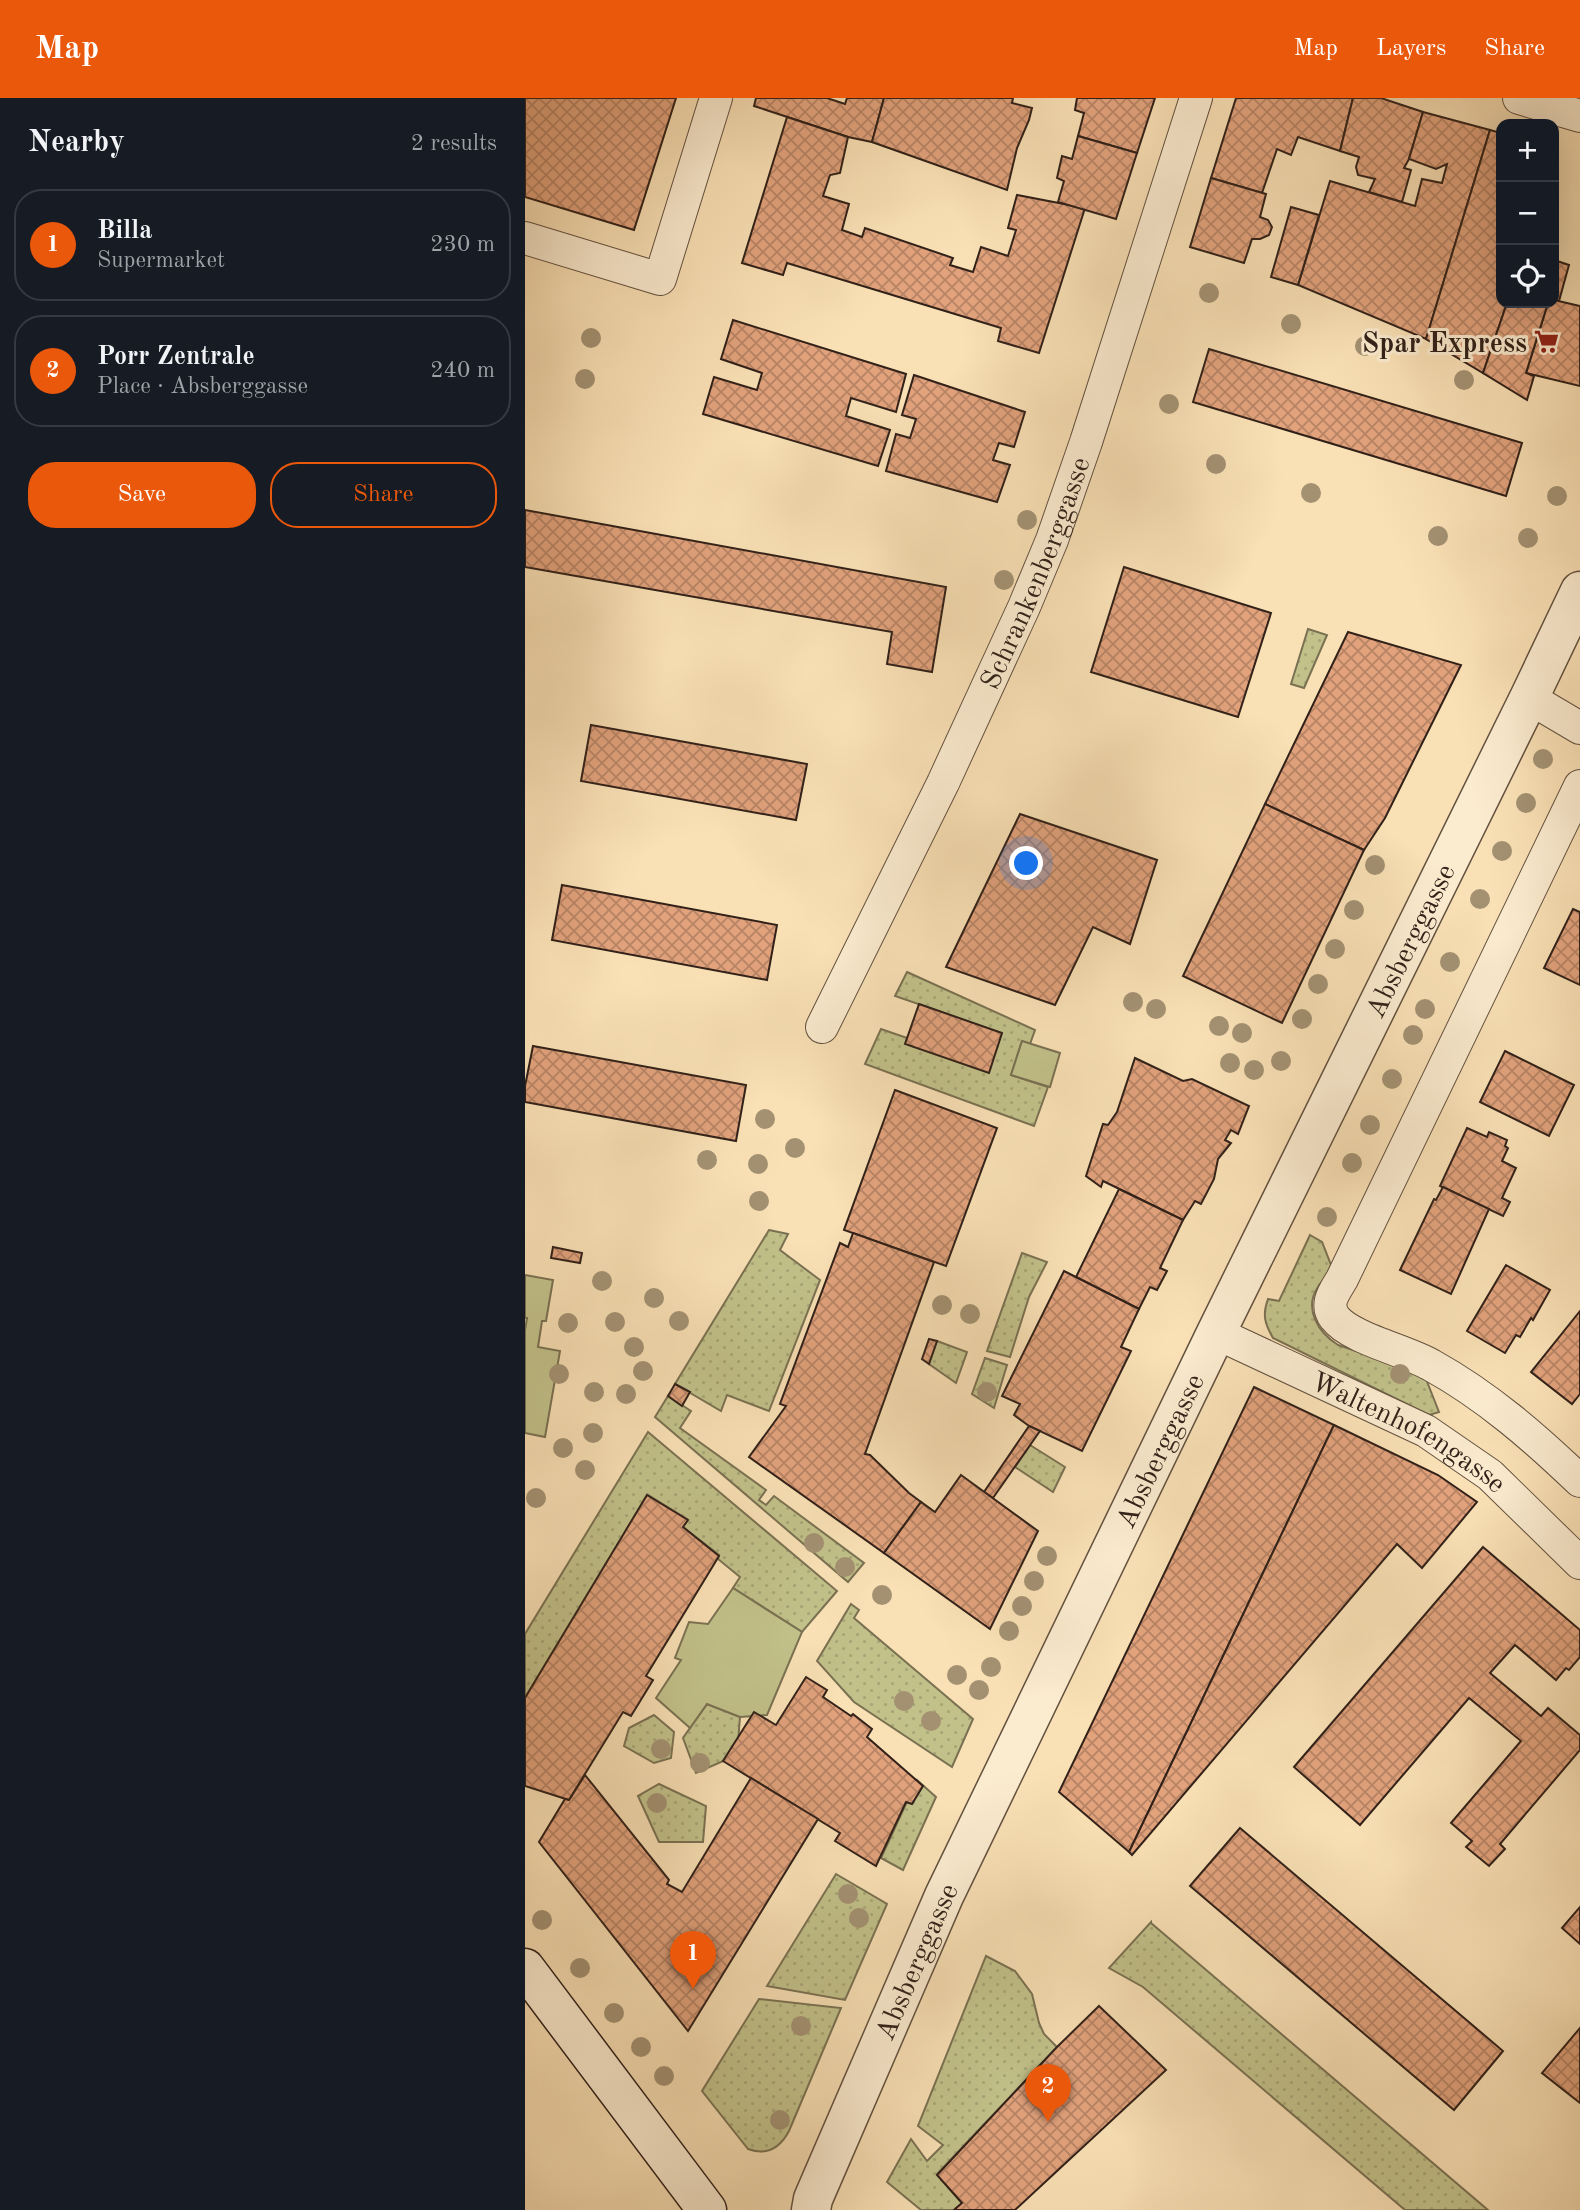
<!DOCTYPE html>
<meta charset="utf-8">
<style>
:root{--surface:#171b24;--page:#242831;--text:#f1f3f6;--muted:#9ea1a6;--line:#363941;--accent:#ea580c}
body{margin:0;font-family:"Old Standard TT",serif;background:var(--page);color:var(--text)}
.controls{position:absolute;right:21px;top:21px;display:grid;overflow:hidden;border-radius:14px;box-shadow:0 7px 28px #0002}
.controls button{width:63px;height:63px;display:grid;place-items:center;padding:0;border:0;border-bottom:2px solid var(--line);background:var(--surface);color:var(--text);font:35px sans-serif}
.you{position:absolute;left:502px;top:766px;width:24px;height:24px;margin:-18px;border:5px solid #fff;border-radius:50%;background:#1a73e8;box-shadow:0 0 0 10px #1a73e833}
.badge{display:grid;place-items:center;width:46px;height:46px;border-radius:50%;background:var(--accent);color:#fff;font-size:23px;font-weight:700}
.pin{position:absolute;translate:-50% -58px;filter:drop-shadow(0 2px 4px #0008)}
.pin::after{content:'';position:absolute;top:37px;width:24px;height:21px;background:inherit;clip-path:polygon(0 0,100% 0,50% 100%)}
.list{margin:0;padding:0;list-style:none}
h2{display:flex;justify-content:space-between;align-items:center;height:91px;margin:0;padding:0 28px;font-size:30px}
h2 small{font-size:23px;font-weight:400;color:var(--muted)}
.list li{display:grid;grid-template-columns:46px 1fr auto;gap:21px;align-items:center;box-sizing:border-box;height:112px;margin:0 14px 14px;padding:0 14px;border:2px solid var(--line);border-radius:28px}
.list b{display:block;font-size:26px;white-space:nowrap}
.list p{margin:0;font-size:23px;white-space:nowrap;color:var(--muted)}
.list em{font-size:23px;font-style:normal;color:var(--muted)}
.actions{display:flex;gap:14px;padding:21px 28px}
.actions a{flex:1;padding:16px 0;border:2px solid var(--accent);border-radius:28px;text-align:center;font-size:24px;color:var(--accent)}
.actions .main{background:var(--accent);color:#fff}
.icon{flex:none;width:38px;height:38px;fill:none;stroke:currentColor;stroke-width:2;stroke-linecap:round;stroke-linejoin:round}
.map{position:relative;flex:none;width:1055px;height:2112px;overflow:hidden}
header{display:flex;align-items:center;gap:42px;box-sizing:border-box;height:98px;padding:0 35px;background:var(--accent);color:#fff}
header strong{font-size:33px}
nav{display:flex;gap:38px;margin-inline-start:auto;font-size:24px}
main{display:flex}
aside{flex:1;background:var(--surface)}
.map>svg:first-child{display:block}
.grass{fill:url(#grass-dots);stroke:#7a7152;stroke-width:2}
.park{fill:#c2c18a;stroke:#7a7152;stroke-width:2}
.building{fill:url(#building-cross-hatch);stroke:#312119;stroke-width:2}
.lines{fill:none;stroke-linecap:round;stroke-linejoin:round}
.minor-casing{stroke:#635140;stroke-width:34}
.tertiary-casing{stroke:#635140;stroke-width:41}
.secondary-casing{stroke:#312119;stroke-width:41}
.minor{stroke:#fbebcf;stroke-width:32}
.tertiary{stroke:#fbebcf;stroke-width:38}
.secondary{stroke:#fbebcf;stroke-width:38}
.tree{fill:#a39172}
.labels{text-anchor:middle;stroke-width:6;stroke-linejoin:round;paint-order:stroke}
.poi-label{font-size:28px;font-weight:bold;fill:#312119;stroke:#fbebcf;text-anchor:end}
.street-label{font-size:28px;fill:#312119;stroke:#fbebcf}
</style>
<header>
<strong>Map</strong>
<nav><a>Map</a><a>Layers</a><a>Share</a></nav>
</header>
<main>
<aside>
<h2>Nearby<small>2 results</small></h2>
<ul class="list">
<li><span class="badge">1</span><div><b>Billa</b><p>Supermarket</p></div><em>230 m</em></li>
<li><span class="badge">2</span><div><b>Porr Zentrale</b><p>Place · Absberggasse</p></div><em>240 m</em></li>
</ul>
<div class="actions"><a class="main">Save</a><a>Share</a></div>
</aside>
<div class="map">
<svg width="1055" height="2112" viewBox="0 0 1055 2112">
<defs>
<pattern id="grass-dots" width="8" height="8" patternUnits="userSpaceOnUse" patternTransform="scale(1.75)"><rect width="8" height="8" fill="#c2c18a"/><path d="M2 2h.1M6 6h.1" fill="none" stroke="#a7a676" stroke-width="1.8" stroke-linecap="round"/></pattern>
<pattern id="building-cross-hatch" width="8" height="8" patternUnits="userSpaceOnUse" patternTransform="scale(1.75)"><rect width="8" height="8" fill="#e1a27c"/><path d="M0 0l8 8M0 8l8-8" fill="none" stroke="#b78465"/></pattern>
</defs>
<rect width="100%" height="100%" fill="#f9e0b5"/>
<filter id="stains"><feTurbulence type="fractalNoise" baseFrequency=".00286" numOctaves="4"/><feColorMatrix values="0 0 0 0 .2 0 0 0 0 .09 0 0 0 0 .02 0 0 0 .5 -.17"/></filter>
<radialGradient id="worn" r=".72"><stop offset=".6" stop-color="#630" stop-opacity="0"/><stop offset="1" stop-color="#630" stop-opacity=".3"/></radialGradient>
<g class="grass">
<polygon points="783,531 802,537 779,590 766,586"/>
<polygon points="382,874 510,932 505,946 497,943 486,977 523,989 509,1028 340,966 356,931 382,940 477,935 370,898"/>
<polygon points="244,1132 263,1136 255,1152 295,1182 244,1313 202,1297 196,1313 150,1286"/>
<path d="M785,1137L797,1144L808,1172C804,1179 797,1182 793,1189C778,1211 794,1235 813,1247L892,1273L901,1281L914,1314L904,1317L748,1240C740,1226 737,1217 743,1201L754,1203Z"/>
<polygon points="497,1155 522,1164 504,1199 485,1259 462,1253"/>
<polygon points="412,1243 442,1254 431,1285 404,1266"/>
<polygon points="460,1260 482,1267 469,1310 447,1296"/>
<polygon points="143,1298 166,1313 155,1330 241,1392 234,1402 241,1407 249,1398 339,1465 323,1484 130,1319"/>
<polygon points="123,1334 312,1493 277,1534 208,1490 215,1479 193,1461 194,1457 158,1429 162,1421 123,1397 0,1600 0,1536"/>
<polygon points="505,1347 540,1369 528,1394 490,1369"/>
<polygon points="326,1506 334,1512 329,1520 448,1621 427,1669 329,1604 292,1563"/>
<polygon points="182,1606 215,1619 212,1657 171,1675 158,1640"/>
<polygon points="129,1617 149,1634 146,1660 129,1665 99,1648 104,1630"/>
<polygon points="392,1682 411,1699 378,1772 356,1760"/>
<polygon points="134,1686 181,1708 178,1744 134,1744 113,1698"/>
<polygon points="311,1776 362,1806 320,1902 242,1888"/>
<polygon points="626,1824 626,1825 963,2112 880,2112 618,1889 584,1870"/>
<polygon points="461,1858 490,1873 507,1896 514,1925 519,1936 532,1949 412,2076 437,2105 429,2112 396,2112 362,2084 386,2041 402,2063 418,2047 393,2028"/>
<path d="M234,1901L316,1910L264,2033C255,2050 242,2058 223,2051L177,1993Z"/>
</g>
<g class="park">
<polygon points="497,943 535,955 525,989 486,977"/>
<polygon points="0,1177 28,1182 21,1223 17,1223 13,1249 35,1253 20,1339 0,1335 0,1232 2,1220 0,1220"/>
<polygon points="208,1490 277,1534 242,1617 215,1619 182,1606 165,1630 131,1600 156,1562 150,1560 164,1524 183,1526"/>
</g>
<g class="building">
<polygon points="0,0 151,0 109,132 0,99"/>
<polygon points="231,0 302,0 320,6 322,0 359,0 347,44 323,39 229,8"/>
<polygon points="359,0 488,0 487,5 507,10 504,22 492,50 482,92 347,44"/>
<polygon points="552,0 630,0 612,55 553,38 559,15 550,12"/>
<polygon points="711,0 828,0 815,53 773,39 766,57 752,51 737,95 686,80"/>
<polygon points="828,0 856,0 898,14 884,61 879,70 886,72 877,104 844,94 850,81 833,77 831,69 834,59 815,53"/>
<polygon points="898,14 965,32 901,241 773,187 805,83 890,108 897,81 917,85 922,66 911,71 884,61"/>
<polygon points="262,19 323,39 315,75 305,77 298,98 324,106 317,132 337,139 340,130 428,160 425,167 448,174 456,149 483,158 491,132 483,130 492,97 560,110 514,255 473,243 476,230 262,165 258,177 217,165"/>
<polygon points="965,32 976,35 976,205 982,205 958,275 901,241"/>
<polygon points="553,38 612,55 591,121 533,104 539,83 532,80 537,58 547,61"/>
<polygon points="686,80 741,96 735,119 743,122 747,129 744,137 735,141 727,141 719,165 665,149"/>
<polygon points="766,109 794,117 773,187 746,179"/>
<polygon points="1029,162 1044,167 1034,203 1029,202"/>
<polygon points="1029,202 1055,208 1055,288 1001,275 1023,205 1029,205"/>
<polygon points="982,205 1023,205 1001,275 1009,278 1002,302 958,275"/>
<polygon points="208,222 381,276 371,314 326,300 321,318 365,332 353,368 178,316 189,279 232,292 237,275 196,261"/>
<polygon points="684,251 997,345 981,398 668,304"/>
<polygon points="389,277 500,314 489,349 474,345 468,362 485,367 472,404 361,373 371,336 385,340 391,321 377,317"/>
<polygon points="0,412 421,489 407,574 362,566 367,534 0,469"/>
<polygon points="599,469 746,515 713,619 566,574"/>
<polygon points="823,534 936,567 860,720 839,752 740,706"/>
<polygon points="66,627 282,666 271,722 56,683"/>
<polygon points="740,706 839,752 757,925 658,878"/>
<polygon points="495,716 632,762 605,846 568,829 530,907 421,869"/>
<polygon points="37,787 252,827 242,882 27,842"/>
<polygon points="1048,811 1055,814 1055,887 1019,870"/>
<polygon points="394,906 477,935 464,975 380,946"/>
<polygon points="8,948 221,987 211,1043 0,1004 0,988"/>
<polygon points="980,953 1049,987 1024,1038 955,1004"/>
<polygon points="610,960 658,983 667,981 724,1008 713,1036 706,1032 700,1042 706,1045 693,1061 689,1081 676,1106 670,1103 658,1122 578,1083 576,1089 561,1078 578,1026 583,1027 592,1014"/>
<polygon points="370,992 472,1030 421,1168 319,1132"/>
<polygon points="942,1030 962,1039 964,1034 982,1042 980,1048 983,1050 977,1063 991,1070 977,1100 985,1104 978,1118 915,1088"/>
<polygon points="918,1089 964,1111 926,1196 875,1172 909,1101 911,1102"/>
<polygon points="594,1091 658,1122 635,1170 642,1173 632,1192 625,1189 614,1211 551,1179"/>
<polygon points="328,1135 409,1164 340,1356 345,1357 384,1395 396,1404 359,1455 224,1359 261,1308 255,1306 315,1145 323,1149"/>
<polygon points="28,1149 57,1155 55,1165 26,1160"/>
<polygon points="981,1167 1025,1192 1008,1222 1006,1220 995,1239 991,1237 980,1255 942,1233"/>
<polygon points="539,1173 614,1211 596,1249 606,1253 557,1353 504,1328 489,1317 495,1306 477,1298"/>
<polygon points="1055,1213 1055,1296 1047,1306 1006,1274"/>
<polygon points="404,1241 412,1243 404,1266 397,1261"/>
<polygon points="150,1286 165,1294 157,1308 143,1298"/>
<polygon points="729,1289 809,1327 604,1754 534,1694"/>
<polygon points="809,1327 913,1377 952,1404 897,1470 872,1446 607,1757 604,1754"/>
<polygon points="504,1328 515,1333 468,1400 459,1394"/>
<polygon points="436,1377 513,1433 465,1531 359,1455 396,1404 410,1414"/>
<polygon points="122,1397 163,1422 158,1429 194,1458 121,1578 128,1582 106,1618 98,1614 44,1702 0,1688 0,1600"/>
<polygon points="958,1449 1055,1532 1055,1559 1044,1572 1041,1570 1031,1582 990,1547 965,1575 1016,1618 1023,1610 1055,1637 1055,1652 975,1746 980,1751 964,1768 941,1749 947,1743 926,1725 996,1643 944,1600 835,1727 769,1669"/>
<polygon points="281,1579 302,1592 298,1599 326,1618 328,1616 347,1631 342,1639 398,1688 387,1706 381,1704 351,1768 310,1743 315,1735 198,1663 229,1614 251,1627"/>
<polygon points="60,1677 144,1782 142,1786 157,1794 226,1680 293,1721 163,1933 14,1744 40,1701 44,1702"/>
<polygon points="715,1730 978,1953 929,2012 665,1788"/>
<polygon points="1055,1809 1055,1846 1037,1830"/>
<polygon points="574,1908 641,1972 490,2112 429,2112 437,2105 412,2077 532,1949"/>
<polygon points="1055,1930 1055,2005 1017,1975"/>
</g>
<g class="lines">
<defs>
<g id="minor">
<polyline points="994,0 1055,18"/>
<polyline points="0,140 135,181 191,0"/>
<polyline points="1004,600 1055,630"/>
<path d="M1055,688L817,1181C810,1193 799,1206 810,1220C825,1240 882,1253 906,1267C962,1298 1009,1339 1055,1383"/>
<path id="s1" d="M297,929L418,685L499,509L527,442L561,344L671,0"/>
<path id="s2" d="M691,1235L901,1333L965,1377L1055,1465"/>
</g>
<g id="tertiary">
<path id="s3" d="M286,2112L288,2101L419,1798L691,1235L1004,600L1055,493"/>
</g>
<polyline id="secondary" points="0,1870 182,2112"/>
</defs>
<use href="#minor" class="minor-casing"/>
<use href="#tertiary" class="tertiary-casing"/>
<use href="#secondary" class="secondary-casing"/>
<use href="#minor" class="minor"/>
<use href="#tertiary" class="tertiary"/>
<use href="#secondary" class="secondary"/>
</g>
<g class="tree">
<circle cx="684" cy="195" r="10"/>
<circle cx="766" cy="226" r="10"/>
<circle cx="66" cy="240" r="10"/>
<circle cx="840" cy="248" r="10"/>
<circle cx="60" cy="281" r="10"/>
<circle cx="939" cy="282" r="10"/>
<circle cx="644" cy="306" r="10"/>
<circle cx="691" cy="366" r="10"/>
<circle cx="786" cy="395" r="10"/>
<circle cx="1032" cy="398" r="10"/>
<circle cx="502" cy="422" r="10"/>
<circle cx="913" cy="438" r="10"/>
<circle cx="1003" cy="440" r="10"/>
<circle cx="479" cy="482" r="10"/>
<circle cx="1018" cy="661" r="10"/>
<circle cx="1001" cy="705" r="10"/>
<circle cx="977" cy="753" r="10"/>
<circle cx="850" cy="767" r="10"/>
<circle cx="955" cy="801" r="10"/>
<circle cx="829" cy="812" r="10"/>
<circle cx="810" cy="851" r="10"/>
<circle cx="925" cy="864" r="10"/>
<circle cx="793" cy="886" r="10"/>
<circle cx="608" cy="904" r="10"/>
<circle cx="631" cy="911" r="10"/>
<circle cx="900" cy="911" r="10"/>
<circle cx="777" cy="921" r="10"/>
<circle cx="694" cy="928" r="10"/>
<circle cx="717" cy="935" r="10"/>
<circle cx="888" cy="937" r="10"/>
<circle cx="756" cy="963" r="10"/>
<circle cx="705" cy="965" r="10"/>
<circle cx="729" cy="972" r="10"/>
<circle cx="867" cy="981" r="10"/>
<circle cx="240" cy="1021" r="10"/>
<circle cx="845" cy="1027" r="10"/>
<circle cx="270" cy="1050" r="10"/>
<circle cx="182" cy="1062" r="10"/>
<circle cx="827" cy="1065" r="10"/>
<circle cx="233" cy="1066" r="10"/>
<circle cx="234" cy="1103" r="10"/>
<circle cx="802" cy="1119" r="10"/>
<circle cx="77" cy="1183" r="10"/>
<circle cx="129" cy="1200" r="10"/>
<circle cx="417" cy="1207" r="10"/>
<circle cx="445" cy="1216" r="10"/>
<circle cx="154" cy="1223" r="10"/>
<circle cx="90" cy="1224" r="10"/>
<circle cx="43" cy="1225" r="10"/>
<circle cx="109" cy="1249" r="10"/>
<circle cx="118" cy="1273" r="10"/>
<circle cx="34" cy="1276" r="10"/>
<circle cx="875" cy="1276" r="10"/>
<circle cx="69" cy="1294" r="10"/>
<circle cx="462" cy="1294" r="10"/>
<circle cx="101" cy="1296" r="10"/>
<circle cx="68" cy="1335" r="10"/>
<circle cx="38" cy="1350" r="10"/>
<circle cx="60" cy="1372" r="10"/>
<circle cx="11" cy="1400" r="10"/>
<circle cx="289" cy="1445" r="10"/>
<circle cx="522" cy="1458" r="10"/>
<circle cx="320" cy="1469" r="10"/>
<circle cx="509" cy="1483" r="10"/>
<circle cx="357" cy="1497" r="10"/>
<circle cx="497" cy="1508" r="10"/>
<circle cx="484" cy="1533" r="10"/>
<circle cx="466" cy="1569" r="10"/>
<circle cx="432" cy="1577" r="10"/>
<circle cx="454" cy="1592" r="10"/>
<circle cx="379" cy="1603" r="10"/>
<circle cx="406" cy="1623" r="10"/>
<circle cx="136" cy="1651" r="10"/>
<circle cx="175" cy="1665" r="10"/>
<circle cx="132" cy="1705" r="10"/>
<circle cx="323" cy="1796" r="10"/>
<circle cx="334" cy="1820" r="10"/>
<circle cx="17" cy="1822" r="10"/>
<circle cx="55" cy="1870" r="10"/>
<circle cx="89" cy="1915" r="10"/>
<circle cx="276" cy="1928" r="10"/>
<circle cx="116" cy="1949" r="10"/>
<circle cx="139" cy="1978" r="10"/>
<circle cx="255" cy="2022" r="10"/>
</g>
<defs>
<symbol id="supermarket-bare" viewBox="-9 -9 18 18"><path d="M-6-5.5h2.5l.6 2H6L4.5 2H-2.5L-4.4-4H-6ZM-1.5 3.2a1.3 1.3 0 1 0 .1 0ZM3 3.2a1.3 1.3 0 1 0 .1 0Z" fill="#8f2418" stroke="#fbebcf" stroke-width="2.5" paint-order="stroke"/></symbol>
</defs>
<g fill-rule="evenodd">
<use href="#supermarket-bare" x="1004" y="226" width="35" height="35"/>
</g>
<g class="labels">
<g class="poi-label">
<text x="1002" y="254">Spar Express</text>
</g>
<g class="street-label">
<text dy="10" stroke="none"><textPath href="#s1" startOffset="502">Schrankenberggasse</textPath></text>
<text dy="10" stroke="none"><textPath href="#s3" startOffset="1404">Absberggasse</textPath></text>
<text dy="10" stroke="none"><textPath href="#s2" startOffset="217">Waltenhofengasse</textPath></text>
<text dy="10" stroke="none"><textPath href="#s3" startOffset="836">Absberggasse</textPath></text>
<text dy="10" stroke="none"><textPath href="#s3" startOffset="270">Absberggasse</textPath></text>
</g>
</g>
<rect width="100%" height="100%" filter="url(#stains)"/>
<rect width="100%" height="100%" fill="url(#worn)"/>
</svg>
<div class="controls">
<button>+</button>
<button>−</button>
<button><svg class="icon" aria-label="locate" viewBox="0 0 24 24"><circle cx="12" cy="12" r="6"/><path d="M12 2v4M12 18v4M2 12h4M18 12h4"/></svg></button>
</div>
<div class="you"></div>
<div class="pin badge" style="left:168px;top:1891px">1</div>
<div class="pin badge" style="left:523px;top:2024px">2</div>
</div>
</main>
